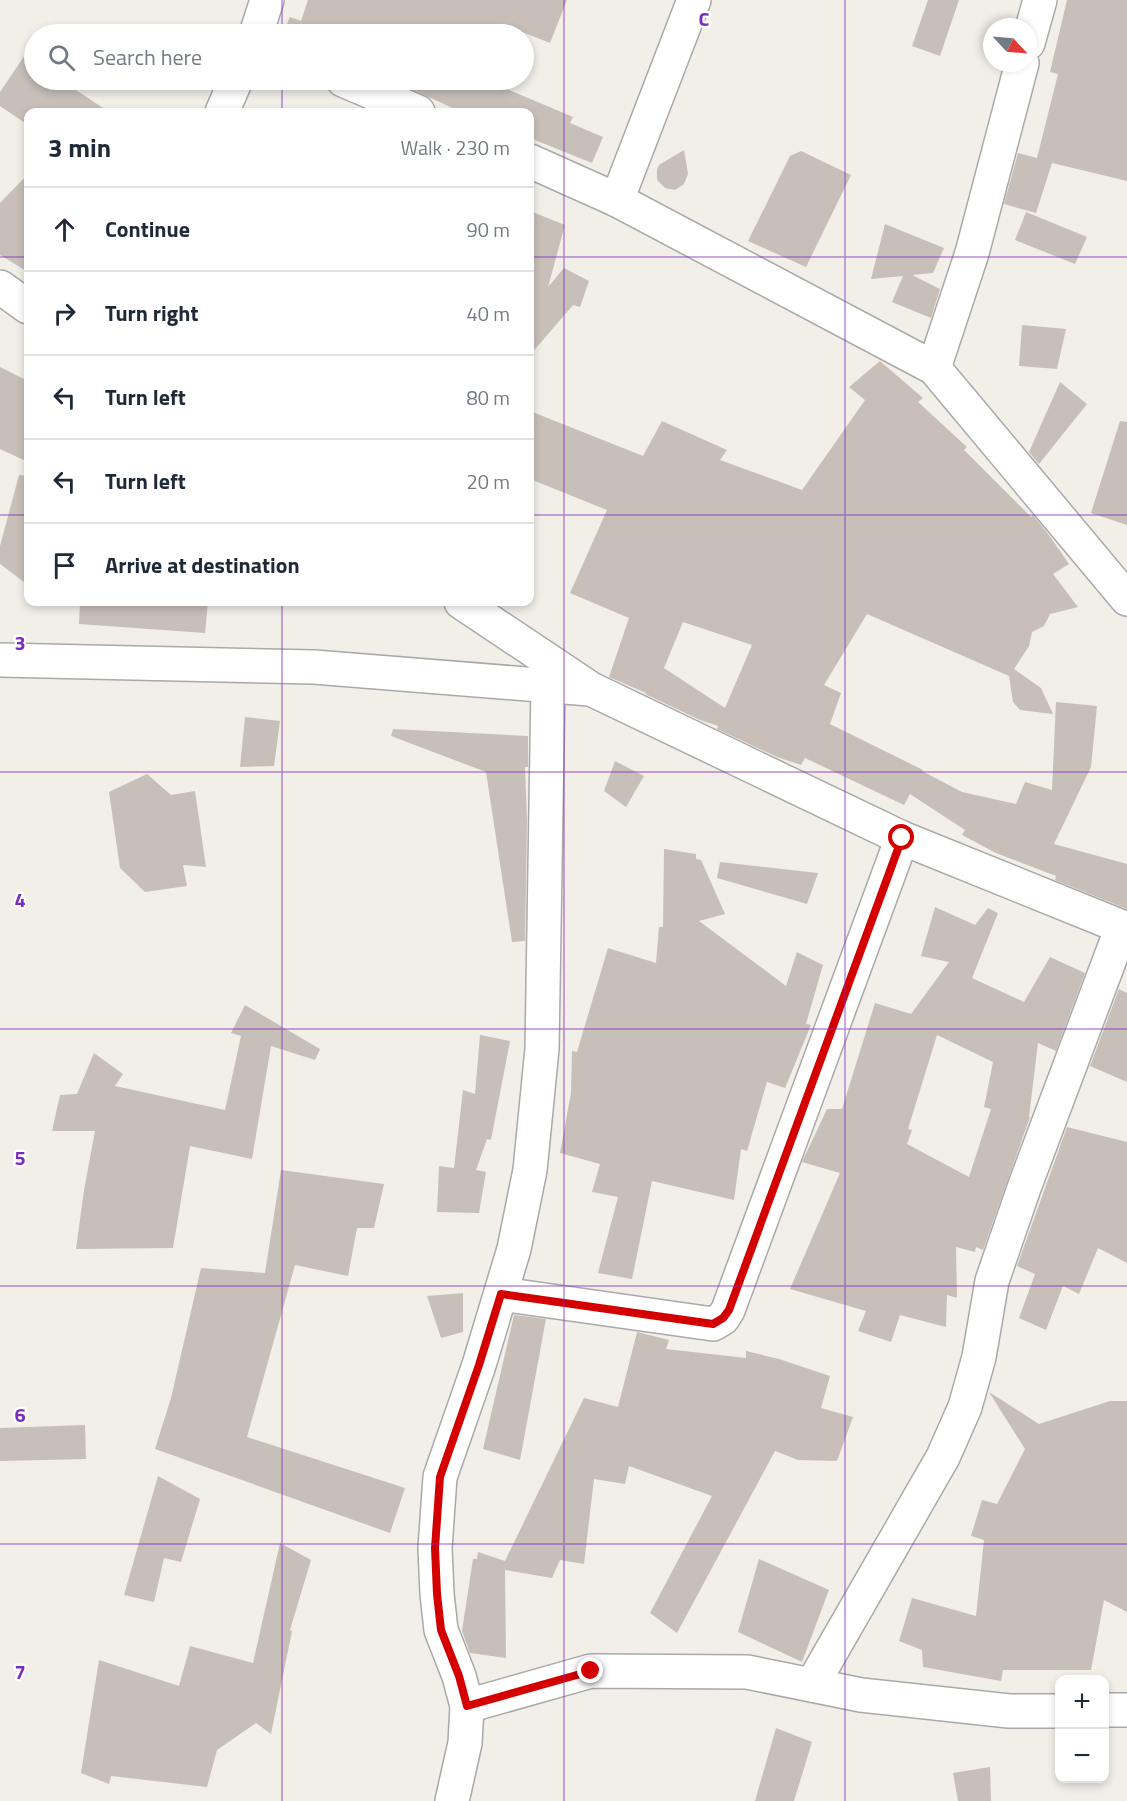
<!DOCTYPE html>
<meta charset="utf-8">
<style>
:root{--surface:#fff;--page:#f6f6f7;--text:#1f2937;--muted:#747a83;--line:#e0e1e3}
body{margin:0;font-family:"Titillium Web",sans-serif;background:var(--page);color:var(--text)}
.controls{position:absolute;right:18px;bottom:18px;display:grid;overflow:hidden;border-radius:12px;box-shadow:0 3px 9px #0003}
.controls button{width:54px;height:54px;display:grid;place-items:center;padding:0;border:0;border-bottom:2px solid var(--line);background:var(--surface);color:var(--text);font:30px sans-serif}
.compass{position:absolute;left:983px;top:18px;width:54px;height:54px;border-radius:50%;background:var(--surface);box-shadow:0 3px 9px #0003;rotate:116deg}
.stop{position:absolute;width:18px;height:18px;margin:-14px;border:4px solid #d40000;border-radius:50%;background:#fff}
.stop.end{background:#d40000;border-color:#fff;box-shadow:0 2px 6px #0008}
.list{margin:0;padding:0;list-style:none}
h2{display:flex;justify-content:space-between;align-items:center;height:78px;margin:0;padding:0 24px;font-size:26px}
h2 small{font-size:20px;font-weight:400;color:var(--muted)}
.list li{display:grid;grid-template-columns:39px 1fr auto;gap:18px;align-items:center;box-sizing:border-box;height:84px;padding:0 24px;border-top:2px solid var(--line)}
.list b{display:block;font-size:22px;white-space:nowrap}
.list em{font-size:20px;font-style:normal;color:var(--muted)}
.icon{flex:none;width:33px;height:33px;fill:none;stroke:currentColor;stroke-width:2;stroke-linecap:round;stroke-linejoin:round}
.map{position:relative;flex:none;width:1127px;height:1801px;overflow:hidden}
.search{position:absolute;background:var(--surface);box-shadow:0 3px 9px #0003;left:24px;top:24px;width:510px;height:66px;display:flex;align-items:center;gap:15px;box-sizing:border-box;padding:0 21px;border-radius:33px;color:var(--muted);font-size:22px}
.panel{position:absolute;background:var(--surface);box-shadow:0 3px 9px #0003;left:24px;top:108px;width:510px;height:498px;border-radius:12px}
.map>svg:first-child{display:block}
.building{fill:#c7bfb8;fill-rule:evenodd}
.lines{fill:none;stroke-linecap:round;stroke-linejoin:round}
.minor-casing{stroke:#a9a9a9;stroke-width:36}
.tertiary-casing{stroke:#a9a9a9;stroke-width:36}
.minor{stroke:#fff;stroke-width:33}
.tertiary{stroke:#fff;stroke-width:33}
.route{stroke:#d40000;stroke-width:8}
.grid{fill:none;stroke:#7b2cbf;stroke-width:1.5;stroke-opacity:0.55}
.grid-label{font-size:20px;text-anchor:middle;font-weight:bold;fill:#7b2cbf;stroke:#fff;stroke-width:4.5;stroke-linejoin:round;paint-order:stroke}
</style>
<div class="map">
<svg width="1127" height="1801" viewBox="0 0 1127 1801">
<rect width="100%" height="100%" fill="#f2efe9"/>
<g class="building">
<polygon points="308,0 567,0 550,43 517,30 515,34 282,34 290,17 301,21"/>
<polygon points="928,0 959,0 940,56 912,46"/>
<polygon points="1067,0 1127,0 1127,181 1052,163 1036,213 1004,204 1018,153 1037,158 1058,74 1050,72"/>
<polygon points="25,55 34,61 34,80 61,80 109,112 28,112 28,125 0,106 0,92"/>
<polygon points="390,80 497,80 495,84 573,117 570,123 603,137 592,163 530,138 530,112 462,112"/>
<polygon points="684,150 688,174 684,184 675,190 665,188 657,180 657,170 659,165"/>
<polygon points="801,151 851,175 806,267 748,241 790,156"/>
<polygon points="28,174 28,272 0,255 0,203"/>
<polygon points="530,211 565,225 548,287 564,268 589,281 580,307 573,305 530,355"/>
<polygon points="1026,212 1087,237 1075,264 1015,240"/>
<polygon points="885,224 944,248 933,273 912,275 940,289 931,318 892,302 903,276 871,279"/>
<polygon points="1022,325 1066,329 1057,369 1019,366"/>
<path d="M880,361L923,398L918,402L967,447L964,450L1031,517L1033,515L1049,535L1069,564L1053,574L1078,607L1050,614L1044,626L1032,632L1029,646L1014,669L1041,688L1053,714L1020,710L1013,702L1009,676L867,614L824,685L841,693L830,724L923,770L922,771L962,792L1016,804L1025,782L1052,790L1056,702L1097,706L1091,767L1054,844L1127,864V909L1055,880L1056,876L996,853L962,835L965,830L910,794L904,805L805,758L801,765L777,757L717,729L718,726L700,720L645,694L646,693L609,677L629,618L570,593L607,510L530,479V411L643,456L662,421L727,450L720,460L802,490L865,400L849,387ZM683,622L752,645L725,708L664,668Z"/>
<polygon points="0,367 28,381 28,462 0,449"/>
<polygon points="1060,382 1087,404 1039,464 1029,452"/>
<polygon points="1120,421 1127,422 1127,525 1091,513"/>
<polygon points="19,475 28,476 28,585 0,564 0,546"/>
<polygon points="80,602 208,602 205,633 79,624"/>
<polygon points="245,717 280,721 274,766 240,767"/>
<polygon points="393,729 528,736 528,767 525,767 527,819 525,941 512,942 486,772 391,736"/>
<polygon points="615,761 644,776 626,807 604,791"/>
<polygon points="147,774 171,795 195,791 206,867 183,865 187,886 145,892 120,868 109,792"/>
<polygon points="664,849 696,854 696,859 701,860 725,914 699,921 786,986 797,952 823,965 806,1024 811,1025 785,1088 767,1082 747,1151 741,1149 734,1200 652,1181 632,1279 598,1273 618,1197 592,1192 600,1164 560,1153 571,1093 572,1051 577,1052 608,948 656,963 659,927 663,927"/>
<polygon points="720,862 818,873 807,904 717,878"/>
<path d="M935,907L975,925L988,908L998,913L972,978L1024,1002L1050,957L1085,973L1056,1051L1038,1043L1029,1117H1030L983,1250L976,1247L975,1252L956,1247L957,1298L947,1295L946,1327L900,1315L891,1342L858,1331L866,1311L790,1289L840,1173L802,1162L827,1109H842L875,1003L911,1014L949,962L921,956ZM937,1035L993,1062L984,1107L991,1109L969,1177L907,1144L912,1130L908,1129Z"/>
<polygon points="1119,989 1127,993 1127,1082 1090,1066"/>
<polygon points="245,1005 320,1049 315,1060 271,1046 252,1159 190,1146 173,1248 76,1249 84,1190 95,1131 52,1131 60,1095 77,1094 94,1053 123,1074 115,1086 225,1110 241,1036 231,1033"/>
<polygon points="480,1035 510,1041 491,1140 487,1139 476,1170 486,1172 479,1213 437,1212 439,1166 454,1168 463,1090 475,1094"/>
<polygon points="1067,1127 1127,1142 1127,1263 1098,1248 1079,1294 1063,1286 1046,1330 1019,1318 1035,1274 1017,1266"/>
<polygon points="281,1170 384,1184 374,1228 357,1228 348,1276 295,1265 247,1437 405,1488 390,1533 155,1449 171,1398 201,1268 265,1273"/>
<polygon points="463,1293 463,1332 441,1338 427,1296"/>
<polygon points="514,1315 546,1319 520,1460 483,1449"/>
<polygon points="637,1332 669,1340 666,1349 746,1358 746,1351 779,1359 830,1376 821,1408 853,1417 837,1461 798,1460 775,1451 677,1633 650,1613 712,1496 629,1466 625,1484 594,1479 584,1564 560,1560 552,1578 505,1570 506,1658 470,1653 462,1631 473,1559 477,1559 478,1552 505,1561 584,1398 618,1407"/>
<polygon points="989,1392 1039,1424 1110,1401 1127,1401 1127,1612 1104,1600 1091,1670 1003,1670 1001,1681 923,1667 922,1650 899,1641 912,1598 976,1616 984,1540 971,1536 982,1500 997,1504 1025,1449"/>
<polygon points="85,1425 86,1459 0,1461 0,1428"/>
<polygon points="158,1476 200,1499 181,1562 164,1558 154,1602 124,1595"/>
<polygon points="280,1543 311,1560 290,1630 292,1631 271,1734 256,1723 217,1750 207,1787 111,1776 109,1784 81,1773 99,1660 179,1686 190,1646 253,1663"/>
<polygon points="759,1559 829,1590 802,1662 738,1632"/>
<polygon points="776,1728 812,1742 794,1801 755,1801"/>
<polygon points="990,1767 991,1801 958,1801 953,1773"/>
</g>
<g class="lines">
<defs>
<g id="minor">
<polyline points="256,34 267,0"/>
<polyline points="1028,43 1040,0"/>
<polyline points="343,80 418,112"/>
<polyline points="222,112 236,80"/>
<polyline points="530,161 617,200 934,368 1127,599"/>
<polyline points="617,200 694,0"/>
<polyline points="934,368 972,253 1022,63"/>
<polyline points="501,1294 713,1324 723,1318 728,1310 902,838"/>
<polyline points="812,1685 943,1457 965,1407 979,1357 992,1281 1024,1188 1122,927"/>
<polyline points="467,1706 591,1671 747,1672 861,1695 1009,1711 1060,1711"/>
<polyline points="1104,1710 1127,1710"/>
<polyline points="452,1801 465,1743 467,1706 459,1676 441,1630 437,1594 435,1548 440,1477 479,1365 514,1249 530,1170 542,1049 548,686"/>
</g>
<g id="tertiary">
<polyline points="0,287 28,307"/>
<polyline points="461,602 591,689 902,838 1127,929"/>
<polyline points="0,660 314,667 589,689"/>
</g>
</defs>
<use href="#minor" class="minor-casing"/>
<use href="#tertiary" class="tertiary-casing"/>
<use href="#minor" class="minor"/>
<use href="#tertiary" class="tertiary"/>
</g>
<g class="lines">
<polyline class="route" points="591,1671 467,1706 459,1676 441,1630 437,1594 435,1548 440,1477 479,1365 501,1294 713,1324 723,1318 729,1310 902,838"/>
</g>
<path class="grid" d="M282,0V34M564,0V1801M845,0V1801M282,80V112M0,257H28M530,257H1127M0,515H28M530,515H1127M282,602V1801M0,772H1127M0,1029H1127M0,1286H1127M0,1544H1127"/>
<g class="grid-label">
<text x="704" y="26">C</text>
<text x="20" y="650">3</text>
<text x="20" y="907">4</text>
<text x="20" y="1165">5</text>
<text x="20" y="1422">6</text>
<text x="20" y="1679">7</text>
</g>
</svg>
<div class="controls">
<button>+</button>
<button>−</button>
</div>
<svg class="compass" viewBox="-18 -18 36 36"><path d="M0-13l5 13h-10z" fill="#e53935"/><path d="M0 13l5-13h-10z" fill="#747a83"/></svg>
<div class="stop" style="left:902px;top:838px"></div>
<div class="stop end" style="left:591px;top:1671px"></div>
<div class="search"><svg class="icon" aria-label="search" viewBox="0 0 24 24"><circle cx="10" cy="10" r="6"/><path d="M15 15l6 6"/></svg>Search here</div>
<section class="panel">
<h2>3 min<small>Walk · 230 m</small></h2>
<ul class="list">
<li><svg class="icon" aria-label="ahead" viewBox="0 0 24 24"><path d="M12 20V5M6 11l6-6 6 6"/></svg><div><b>Continue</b></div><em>90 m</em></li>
<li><svg class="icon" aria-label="right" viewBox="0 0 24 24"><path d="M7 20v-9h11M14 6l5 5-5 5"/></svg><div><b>Turn right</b></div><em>40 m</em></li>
<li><svg class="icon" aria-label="left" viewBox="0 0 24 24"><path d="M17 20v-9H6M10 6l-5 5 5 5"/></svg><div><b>Turn left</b></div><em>80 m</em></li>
<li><svg class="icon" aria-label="left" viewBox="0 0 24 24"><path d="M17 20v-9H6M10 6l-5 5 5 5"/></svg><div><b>Turn left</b></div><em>20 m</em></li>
<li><svg class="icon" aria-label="arrive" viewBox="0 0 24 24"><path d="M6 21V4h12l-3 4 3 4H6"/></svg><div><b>Arrive at destination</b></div></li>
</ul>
</section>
</div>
